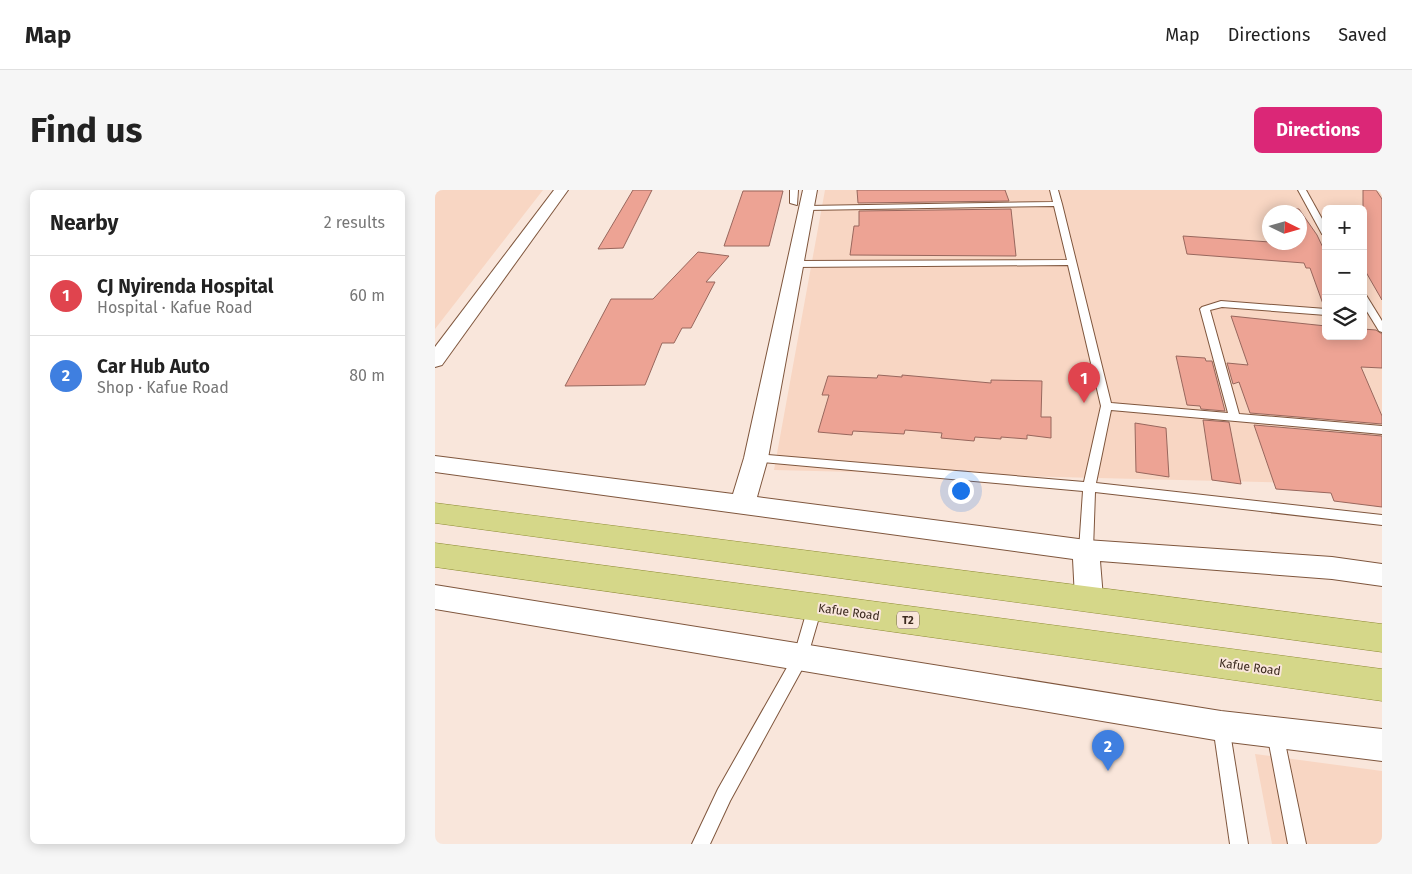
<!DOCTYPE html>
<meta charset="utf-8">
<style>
:root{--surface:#fff;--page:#f6f6f6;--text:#222;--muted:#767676;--line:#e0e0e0;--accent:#db2777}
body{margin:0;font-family:"Fira Sans",sans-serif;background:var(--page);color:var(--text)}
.controls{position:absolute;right:15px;top:15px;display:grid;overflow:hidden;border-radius:8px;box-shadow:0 2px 12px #0003}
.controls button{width:45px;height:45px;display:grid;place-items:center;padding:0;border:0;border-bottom:1px solid var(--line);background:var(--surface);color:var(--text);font:25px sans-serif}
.compass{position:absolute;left:827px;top:15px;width:45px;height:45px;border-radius:50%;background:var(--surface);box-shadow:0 2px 12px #0003;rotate:95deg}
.you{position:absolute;left:525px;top:300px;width:18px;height:18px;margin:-12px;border:4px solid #fff;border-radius:50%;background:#1a73e8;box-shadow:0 0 0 8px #1a73e833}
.badge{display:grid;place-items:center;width:32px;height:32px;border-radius:50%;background:var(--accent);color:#fff;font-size:16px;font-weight:700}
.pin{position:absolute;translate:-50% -41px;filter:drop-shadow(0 1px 2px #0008)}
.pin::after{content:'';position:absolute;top:26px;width:18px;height:15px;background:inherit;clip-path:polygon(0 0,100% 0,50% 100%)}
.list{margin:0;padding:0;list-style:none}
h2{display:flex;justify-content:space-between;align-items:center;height:65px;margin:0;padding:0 20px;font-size:21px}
h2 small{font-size:16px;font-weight:400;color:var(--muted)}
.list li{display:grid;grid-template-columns:32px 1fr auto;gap:15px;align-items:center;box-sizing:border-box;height:80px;padding:0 20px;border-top:1px solid var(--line)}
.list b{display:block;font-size:19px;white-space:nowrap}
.list p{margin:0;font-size:16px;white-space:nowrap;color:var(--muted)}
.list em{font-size:16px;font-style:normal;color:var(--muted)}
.icon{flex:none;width:28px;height:28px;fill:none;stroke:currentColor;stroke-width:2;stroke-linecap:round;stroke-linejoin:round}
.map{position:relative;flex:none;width:947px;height:654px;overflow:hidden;border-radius:8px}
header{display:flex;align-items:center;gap:30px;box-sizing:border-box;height:70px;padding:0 25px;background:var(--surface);border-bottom:1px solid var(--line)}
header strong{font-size:24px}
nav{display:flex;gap:28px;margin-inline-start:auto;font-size:18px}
.intro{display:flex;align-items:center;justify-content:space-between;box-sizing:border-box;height:120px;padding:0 30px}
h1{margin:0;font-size:35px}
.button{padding:12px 22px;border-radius:8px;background:var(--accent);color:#fff;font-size:18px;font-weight:700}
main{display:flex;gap:30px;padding:0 30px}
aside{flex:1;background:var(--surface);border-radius:8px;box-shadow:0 2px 12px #0003}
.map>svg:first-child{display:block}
.built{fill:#f8d6c3;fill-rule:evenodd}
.building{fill:#eda394;stroke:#98675d}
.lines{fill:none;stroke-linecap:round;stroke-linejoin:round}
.service-casing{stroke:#7f563d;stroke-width:2}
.minor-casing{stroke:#7f563d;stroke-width:2}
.primary-casing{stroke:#8d8a31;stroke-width:1}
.service{fill:#fff;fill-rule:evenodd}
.minor{fill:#fff;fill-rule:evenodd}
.primary{fill:#d5d789;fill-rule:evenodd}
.labels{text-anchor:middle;stroke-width:4;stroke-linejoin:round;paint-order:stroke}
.shield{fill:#f9e6db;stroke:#756257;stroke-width:1}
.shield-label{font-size:11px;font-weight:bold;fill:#3c2a1f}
.street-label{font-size:12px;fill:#3c2a1f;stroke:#f9e6db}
</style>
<header>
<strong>Map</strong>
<nav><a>Map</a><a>Directions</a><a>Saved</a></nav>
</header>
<div class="intro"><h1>Find us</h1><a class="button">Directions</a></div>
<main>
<aside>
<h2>Nearby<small>2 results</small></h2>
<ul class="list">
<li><span class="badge" style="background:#e0444e">1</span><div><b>CJ Nyirenda Hospital</b><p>Hospital · Kafue Road</p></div><em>60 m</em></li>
<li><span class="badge" style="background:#3f7fe0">2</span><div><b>Car Hub Auto</b><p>Shop · Kafue Road</p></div><em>80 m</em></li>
</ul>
</aside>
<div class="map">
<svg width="947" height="654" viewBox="0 0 947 654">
<rect width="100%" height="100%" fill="#f9e6db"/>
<g class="built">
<polygon points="0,0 108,0 0,139"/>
<path d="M390,0H947V295L339,280ZM891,19H928V146H891ZM834,22H864V52H834Z"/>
<polygon points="820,564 947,581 947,654 837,654"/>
</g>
<g class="building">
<polygon points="198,0 217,0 188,58 163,59"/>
<polygon points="422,0 570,0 574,11 423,13"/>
<polygon points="928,0 941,0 947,9 947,110 928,77"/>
<polygon points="308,1 348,1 334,56 289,56"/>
<polygon points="840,18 864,19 882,45 891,64 891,113 888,114 875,78 871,78 869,73 752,64 748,46 864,54 864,22 843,22"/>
<polygon points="576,19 581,66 415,65 419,36 424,36 424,21"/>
<polygon points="263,62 294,66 271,92 280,92 256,138 247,138 239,153 227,153 210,195 130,196 176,109 218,109"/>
<polygon points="796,126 891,136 891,146 928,146 928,139 941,140 947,144 947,178 926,177 947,226 947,234 815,223 804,192 798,194 792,173 813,175"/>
<polygon points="741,166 770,168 771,171 777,171 790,221 766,219 765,216 752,215"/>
<polygon points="443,185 467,187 467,185 556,193 556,190 607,191 606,227 616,227 616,248 592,245 592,249 566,247 566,249 540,247 539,251 506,248 507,243 470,240 469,244 418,241 417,245 383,242 394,205 387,205 393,186 442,188"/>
<polygon points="768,230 794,232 806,294 777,290"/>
<polygon points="700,233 731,238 734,287 701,282"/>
<polygon points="819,235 947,246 947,317 899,311 896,303 841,299"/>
</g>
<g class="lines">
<defs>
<g id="service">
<polygon points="355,0 363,0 362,15 355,13"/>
<polygon points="615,0 623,0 627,14 676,213 793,223 765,119 767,117 786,111 891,119 891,125 787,117 775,120 804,224 947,236 947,244 676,220 661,293 947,325 947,335 660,302 658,360 656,364 651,365 646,364 644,360 648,301 317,271 315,268 321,264 649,292 666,216 633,75 360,77 356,74 360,71 632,70 619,16 372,20 368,18 372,16 618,12"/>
<polygon points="863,0 871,0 891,36 891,46 887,44"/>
<polygon points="928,104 931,105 947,131 947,142 944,141 928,115"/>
<polygon points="380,411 385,413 387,417 371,472 295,611 275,654 257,654 283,599 359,465 373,417 375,413"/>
<polygon points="786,528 792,531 794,536 813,654 795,654 778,536 780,531"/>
<polygon points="840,535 846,537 848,543 871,654 853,654 832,543 834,537"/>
</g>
<g id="minor">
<polygon points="119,0 133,0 7,175 0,177 0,157"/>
<polygon points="368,0 382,0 333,268 322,307 651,350 897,367 947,374 947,396 897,389 665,371 668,408 664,416 654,420 644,416 640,408 638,369 0,282 0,266 298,304 309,268"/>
<polygon points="0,395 786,521 947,539 947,571 786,551 0,419"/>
</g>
<g id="primary">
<polygon points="0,313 947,434 947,462 0,333"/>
<polygon points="0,353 947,479 947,511 0,377"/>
</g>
</defs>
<use href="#service" class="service-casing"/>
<use href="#minor" class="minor-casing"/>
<use href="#primary" class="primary-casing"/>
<use href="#service" class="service"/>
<use href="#minor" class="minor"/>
<use href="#primary" class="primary"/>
</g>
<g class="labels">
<rect class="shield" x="462" y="421.5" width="22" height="17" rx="4"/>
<g class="shield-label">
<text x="473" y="434">T2</text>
</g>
<g class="street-label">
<text transform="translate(414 422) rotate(8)" y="4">Kafue Road</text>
<text transform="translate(815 477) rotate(8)" y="4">Kafue Road</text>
</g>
</g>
</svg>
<div class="controls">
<button>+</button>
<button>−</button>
<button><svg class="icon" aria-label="layers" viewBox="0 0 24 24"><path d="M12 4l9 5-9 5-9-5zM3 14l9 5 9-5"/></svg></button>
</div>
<svg class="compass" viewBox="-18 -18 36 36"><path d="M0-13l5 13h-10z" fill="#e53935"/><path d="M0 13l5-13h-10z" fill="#767676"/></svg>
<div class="you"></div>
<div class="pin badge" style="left:649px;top:213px;background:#e0444e">1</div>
<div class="pin badge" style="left:673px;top:581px;background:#3f7fe0">2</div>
</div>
</main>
